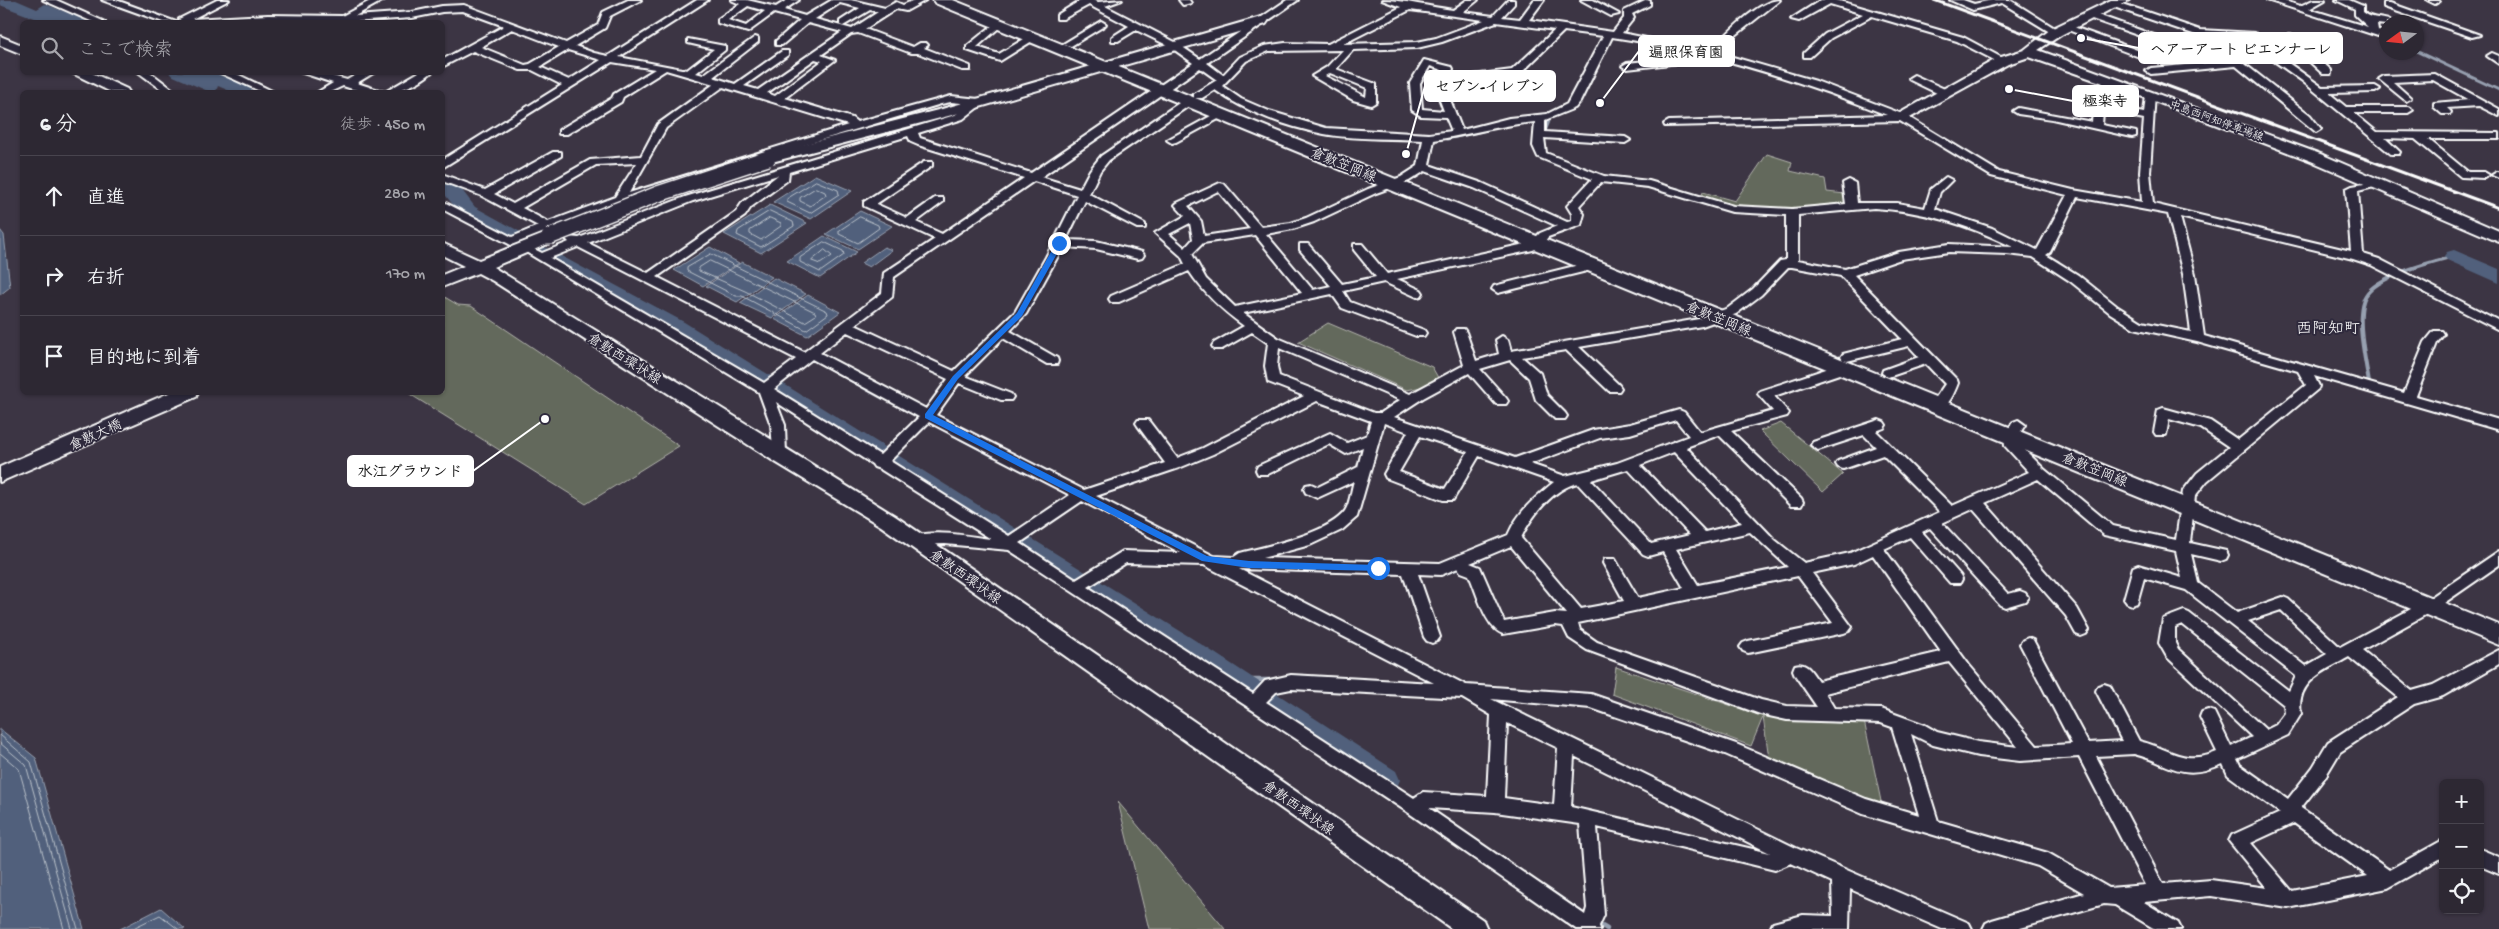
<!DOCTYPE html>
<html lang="ja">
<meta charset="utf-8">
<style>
:root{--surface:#2d2833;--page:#39343f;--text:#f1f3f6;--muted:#a7a6ac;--line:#48444e}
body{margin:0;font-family:"Gochi Hand","Klee One",sans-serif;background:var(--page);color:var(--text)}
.controls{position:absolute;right:15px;bottom:15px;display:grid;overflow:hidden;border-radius:8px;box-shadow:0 1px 4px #0004}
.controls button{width:45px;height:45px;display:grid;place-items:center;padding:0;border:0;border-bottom:1px solid var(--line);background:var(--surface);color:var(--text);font:25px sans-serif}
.compass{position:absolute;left:2379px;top:15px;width:45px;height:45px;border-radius:50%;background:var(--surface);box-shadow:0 1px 4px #0004;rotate:255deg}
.stop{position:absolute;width:15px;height:15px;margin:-11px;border:4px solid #1a73e8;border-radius:50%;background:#fff}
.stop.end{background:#1a73e8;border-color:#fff;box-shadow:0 1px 5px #0008}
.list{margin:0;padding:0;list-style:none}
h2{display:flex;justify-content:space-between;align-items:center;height:65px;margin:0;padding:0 20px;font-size:21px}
h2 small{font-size:16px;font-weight:400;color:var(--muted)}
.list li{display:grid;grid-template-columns:32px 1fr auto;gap:15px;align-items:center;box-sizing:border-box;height:80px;padding:0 20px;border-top:1px solid var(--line)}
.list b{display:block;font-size:19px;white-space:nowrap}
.list em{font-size:16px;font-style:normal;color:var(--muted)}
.icon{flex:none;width:28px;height:28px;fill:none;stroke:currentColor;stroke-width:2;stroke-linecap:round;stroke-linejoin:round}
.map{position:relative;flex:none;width:2499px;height:929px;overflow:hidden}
.search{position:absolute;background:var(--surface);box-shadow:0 1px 4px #0004;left:20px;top:20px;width:425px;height:55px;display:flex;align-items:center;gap:12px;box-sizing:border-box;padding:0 18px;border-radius:8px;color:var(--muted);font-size:19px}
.panel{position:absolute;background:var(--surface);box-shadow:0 1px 4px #0004;left:20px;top:90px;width:425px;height:305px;border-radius:8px}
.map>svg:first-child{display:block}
.green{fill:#64695b;stroke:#b2b4ad}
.water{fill:#51617b;stroke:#97a0b0}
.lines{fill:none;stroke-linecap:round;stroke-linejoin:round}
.shore{stroke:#b9c0ca;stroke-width:1}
.stream-far2{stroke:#97a0b0;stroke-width:3}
.stream-far1{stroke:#97a0b0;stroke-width:4}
.stream{stroke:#97a0b0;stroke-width:4.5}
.river{fill:#51617b;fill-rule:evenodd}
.street-casing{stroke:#fff;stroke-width:4}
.secondary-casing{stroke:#fff;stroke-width:4}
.primary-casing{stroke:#fff;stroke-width:4}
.street{fill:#2f2a3d;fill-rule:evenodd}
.secondary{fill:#2f2a3d;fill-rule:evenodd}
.primary{fill:#2f2a3d;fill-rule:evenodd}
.rail{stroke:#fff;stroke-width:3}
.secondary-bridge-casing{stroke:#fff;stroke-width:18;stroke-linecap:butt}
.secondary-bridge{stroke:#2f2a3d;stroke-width:15}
.route{fill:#1a73e8}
.labels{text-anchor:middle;stroke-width:4;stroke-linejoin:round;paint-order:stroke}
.far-street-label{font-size:11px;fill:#fff;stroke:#2f2a3d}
.street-label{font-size:14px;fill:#fff;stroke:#2f2a3d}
.quarter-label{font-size:16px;fill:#fff;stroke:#2f2a3d}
.leader{fill:none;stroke:#fff;stroke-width:2}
.callout-dot{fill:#fff;stroke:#2f2a3d;stroke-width:2}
.callout{fill:#fff;stroke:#fff;stroke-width:2}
.callout-label{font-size:15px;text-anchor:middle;font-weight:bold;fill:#111}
</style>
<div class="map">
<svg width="2499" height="929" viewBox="0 0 2499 929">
<rect width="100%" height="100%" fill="#3c3544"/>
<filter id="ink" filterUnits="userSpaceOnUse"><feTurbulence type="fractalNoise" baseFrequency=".02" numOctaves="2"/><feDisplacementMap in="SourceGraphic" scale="10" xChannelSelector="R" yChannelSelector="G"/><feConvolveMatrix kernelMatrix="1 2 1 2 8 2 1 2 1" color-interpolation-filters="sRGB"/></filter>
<g filter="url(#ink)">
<g class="green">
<polygon points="1767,154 1792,162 1790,171 1825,179 1827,192 1845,194 1846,204 1797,210 1740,207 1701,197 1703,192 1735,201"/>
<polygon points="443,296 458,305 471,306 679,446 586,504 408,393 442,392"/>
<polygon points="1328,323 1432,367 1441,383 1407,390 1298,342"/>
<polygon points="1781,423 1843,474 1823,492 1760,431"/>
<polygon points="1616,667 1762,716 1761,705 1863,716 1882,806 1769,758 1763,717 1751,746 1612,694"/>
<polygon points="1118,802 1225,929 1149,929"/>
</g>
<g class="water">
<polygon points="815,175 852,191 811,219 773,202"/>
<polygon points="770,205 807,223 761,253 724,234"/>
<polygon points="860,211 892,226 858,249 826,234"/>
<polygon points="0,230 4,235 10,287 0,295"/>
<polygon points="824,236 857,252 820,278 787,261"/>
<polygon points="710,247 739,263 703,286 674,270"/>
<polygon points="884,247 892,250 869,267 861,263"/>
<polygon points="742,262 772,277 737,302 706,286"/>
<polygon points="774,278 806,294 772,318 740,303"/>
<polygon points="808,295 840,312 807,336 774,319"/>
<polygon points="0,729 36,758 84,929 0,929"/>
<polygon points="161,908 185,929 120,929"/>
</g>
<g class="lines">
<g class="shore">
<polygon points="816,181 838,190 839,194 810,213 787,202 787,199"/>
<polygon points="816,188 825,192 826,195 810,206 800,201 800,198"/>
<polygon points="770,211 793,222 794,226 761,247 737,235 738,231"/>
<polygon points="860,217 878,225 879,228 858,243 839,234 839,231"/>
<polygon points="770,218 781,223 781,226 761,240 750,234 750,231"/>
<polygon points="824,242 843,251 844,255 820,272 800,262 800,258"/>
<polygon points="825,250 832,256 820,264 812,261"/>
<polygon points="711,254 827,311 828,314 806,330 742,296 736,296 687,271 687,268"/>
<polygon points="710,261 815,312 816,315 805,322 745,291 699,271 699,268"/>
<polyline points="0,735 31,762 78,929"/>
<polyline points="0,743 26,765 72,929"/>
<polyline points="0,753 19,769 64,929"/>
<polyline points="131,929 160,915 178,929"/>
</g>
<g class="stream-far2">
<polyline points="2266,0 2283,5"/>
<polyline points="2416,51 2499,90"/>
<polyline points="1524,123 1549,121 1544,134"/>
<polyline points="1447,139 1491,129"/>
<polyline points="1621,178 1651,182"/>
<polyline points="1663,185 1680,190"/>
<polyline points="496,195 540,218"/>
<polyline points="1897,203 1929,209"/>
</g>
<g class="stream-far1">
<polyline points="2044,255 2058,262"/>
<polyline points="747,323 803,352"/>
<polyline points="808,356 883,398"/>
<path d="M2364,382L2369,383C2366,362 2354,313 2366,295C2379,275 2432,262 2454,256"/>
<polyline points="960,438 994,456"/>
</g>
<g class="stream">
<polyline points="1468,564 1491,554"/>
<polyline points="1442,574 1462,567"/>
<polyline points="1235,680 1273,680"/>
<polyline points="1550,891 1589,918"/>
<polyline points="1597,923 1607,929"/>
</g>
<g class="river">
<polygon points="0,0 16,0 37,9 45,4 50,6 84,19 86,22 45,22 0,5"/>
<polygon points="169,72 213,72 251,88 253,92 232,92 218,86 216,91 210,92 171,75"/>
<polygon points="442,177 458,185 475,207 526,235 528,239 526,243 512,243 461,215 442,191"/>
<polygon points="537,243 684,322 771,376 1193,639 1396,771 1400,780 1396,789 1386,792 1376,789 1175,653 757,386 670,332 530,253 527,249 530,245"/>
<polygon points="2454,250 2499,269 2499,283 2447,260 2444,256 2447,252"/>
</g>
<defs>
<g id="street">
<polygon points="43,0 56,0 105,22 93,22"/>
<polygon points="102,0 116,0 176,22 163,22"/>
<path d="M217,0H229L192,19L268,15L342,16L372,0H384L355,16L412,12L442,6L464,5L566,43L598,25L603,12L628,0H641L610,16L605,28L575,46L594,53L608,56L697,0H708L619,57L687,70L714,49L688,43V39L725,46V50L696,73L703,75L755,37L758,38V42L713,77L735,84L782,51H788V55L744,86L758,90L842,32L808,23L782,45H776V41L800,20L774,13L748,32L718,23V19L740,4L731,0H747L776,7L787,0H799L784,10L805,16L832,0H851L885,8L896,2L903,5L914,0H926L906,11L896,9L865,29L913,47L920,43H926L928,45L924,48L970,66V70H962L918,53H911L858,33L851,34L821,55L835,60L785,98L852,118L857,122L951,96L988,100V104L981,105L963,119L918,133L920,138L1031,173L1193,63L1169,46L1136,30L1118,41H1112V37L1129,26L1089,5L1063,19H1057V15L1081,0H1093L1098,2L1122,0L1105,6L1175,42L1200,59L1287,0H1298L1207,63L1223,75L1240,57L1264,46L1285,43L1328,44L1401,7L1382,0C1405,0 1430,7 1453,10L1467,0H1478L1463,12L1493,16L1508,0H1514V4L1502,17L1520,19L1534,0H1544L1529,20L1613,32L1624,18V11L1647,0L1650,1V5L1632,14L1634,18L1622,33L1710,51C1726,35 1758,0 1780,0L1736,35L1719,53L1816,81L1905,115L1999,172L2073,190L2142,202L2140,172L2144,119L2103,111L2102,125L2136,132V136L2132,137L2052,119L2018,114L2013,111L2018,108L2092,122L2094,102L2101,95L2103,80L2108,77L2113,80L2111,96L2104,105L2144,113L2146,95L2147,93H2155L2150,172L2153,204L2351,251L2346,189L2352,186L2382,181V185L2358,191L2363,254L2379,259L2499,321V330L2371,265L2353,259L2180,217L2195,274L2204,336L2404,393L2425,342L2434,331H2442L2444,334L2437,343L2416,396L2499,420V430L2314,376L2319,386L2318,389L2207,481L2195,496L2190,543L2226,551L2228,555L2226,559L2221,561L2191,554L2198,583L2237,613L2283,597L2288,599L2340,647L2424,602L2499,551V565L2434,610L2362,650L2412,691L2433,685L2499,650V664L2443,696L2414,704L2340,752L2325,777L2301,808L2389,870L2443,840V857L2388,888L2288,908L2211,896L2144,902L2178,923L2181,929H2155L2115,905L2104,904L2017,929H1983L1986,923L1992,920L2084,893L2038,866L1863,814L1725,754L1591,708L1491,699L1796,848L1969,923L1972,929H1942L1850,889L1849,929H1770L1773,923L1803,915L1833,916L1832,882L1791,863L1775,870L1597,827L1604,915L1599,926L1600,929H1576L1409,813L1009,550L945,544L911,545L909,541L911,537C936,529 965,536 991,539L880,469L874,467L872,464L776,402L785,425L786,455L779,460L774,458L771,425L759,392L526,252L532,248L542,253L569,242L566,239L568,237L579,238L685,197L955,115L970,104L951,102L941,104L727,168L567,223L557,227V231H547L511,245L442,209V201L512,237L538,226L482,196L442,181V174L485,190L553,152H561V156L494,194L513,204L590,160L641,156L658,124L714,84L666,70L623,97L621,102L567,134H559V130L612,98L614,94L655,69L612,62L442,168V160L562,85L532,70H520L473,51L442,67V60L504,26L463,11L442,12L412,18L352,22H182L179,19ZM840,3L860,8L840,21V25L843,26L870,10L878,12L852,29L815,19ZM748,6L765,11L746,26L728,20ZM1410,10L1484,20L1436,38L1417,42L1343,44ZM1496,22L1555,30L1512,70L1449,78L1453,69L1452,67L1424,60L1410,83L1412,110L1421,116L1446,117L1452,131L1429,134L1326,128L1269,111L1241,99L1222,86L1246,61L1269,51L1343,50L1327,67L1312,76L1353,100L1371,105L1376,102V84L1336,69L1353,50L1417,48L1442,42ZM512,29L559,47L530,64L525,65L481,47ZM1564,31L1603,36L1567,104L1547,114L1509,118L1462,130L1445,87L1446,85L1519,75ZM1612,37C1707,51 1799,80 1887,115L1669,121L1664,124L1665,126L1900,121L1991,176L2067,195L2037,250L1992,228L1935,209L1940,192L1952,180L1946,177L1931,189L1925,208L1897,203H1857L1855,183L1849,180L1843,183L1846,204L1792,209L1733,206L1649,181L1604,176L1546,153L1544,138L1625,143L1630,140L1625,137L1545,132V120L1575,108L1580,102ZM568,50L601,60L569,80L540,67ZM815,59L822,61L775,96L767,93ZM1430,66L1442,70L1435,87L1444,111L1422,109L1420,83ZM1200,68L1217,80L1194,94V98H1202L1215,90C1246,112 1286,127 1324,134C1356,140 1391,138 1423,140L1418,166L1401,177L1368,189L1306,218L1291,223L1261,227L1224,184L1220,183L1177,203L1175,205L1185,216L1155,233L1181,256L1185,264L1111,296L1109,299L1111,302H1119L1189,271C1204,294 1222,310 1244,326L1214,343L1212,346L1214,349H1222L1252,332L1268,343L1265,366L1268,382L1304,396L1203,448L1177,458L1148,420H1138L1136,423L1138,426L1165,463L1084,490L936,415L959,383L1001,400H1011L1013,397L1011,394L965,376L1003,338L1047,364H1057L1058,361L1057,358L1010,331L1026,314L1063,247L1096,249L1138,259L1142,258L1144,255L1142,252L1096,241L1066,240L1085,201L1137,228H1145V224L1089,194L1100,171L1109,160L1193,103V99H1185L1101,156L1090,170L1080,189L1041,177ZM1330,73L1367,88L1366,97L1325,76ZM723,87L848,125L629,193L666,128ZM1535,122L1533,146L1538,157L1592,179L1567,206L1572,214V221L1567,222L1482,183L1429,165L1434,140C1468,135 1501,125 1535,122ZM908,136L911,142L918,145L1024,178L942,234L916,222L943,202V198H935L907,218L876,204L932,166V162H924L864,202V206L935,239L884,273L882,293L804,352L657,277L745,216L751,207L788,180L789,172ZM637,163L615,197L548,222L522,208L596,165ZM1425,171L1474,188L1557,226L1540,233L1533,240L1525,244L1387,274L1362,244H1354V250L1376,277L1342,284L1308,244H1300V250L1331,286L1313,290L1266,234L1293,229L1314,222L1376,193L1409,181ZM778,175L742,203L736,212L648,273L588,243L693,201ZM1034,181L1077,195L1046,257L1015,312L954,371L855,325L892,297L894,277ZM1601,182L1648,187L1732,212L1786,215V260L1780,261L1753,289L1728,308L1699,319L1511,351L1508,340L1502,336L1496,340L1499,354L1476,361L1466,332L1464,329H1456L1454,332L1464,365L1410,394L1278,338L1243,313L1332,294L1342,308L1416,336H1424L1426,333L1424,330L1350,302L1343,291L1384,282L1417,297L1421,296L1423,293L1421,290L1397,279L1533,250L1541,246L1548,237L1581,225L1584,214L1579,206ZM1218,191L1250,229L1204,236L1201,221L1188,206ZM2077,197L2168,214L2183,274L2191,332L2142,322L2118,307L2078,275L2046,255L2050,252ZM1874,208C1924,211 1969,225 2013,247L1949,244L1899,252L1845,269L1798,260V215ZM1190,223L1193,239L1185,248L1169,234ZM1255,235L1302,293L1235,307L1206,279L1192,254L1203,243ZM578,247L796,359L764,383L550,258ZM1949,252L2007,254L2033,257L2070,281L2110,313L2134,328L2197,342L2298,371L2306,385L2238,440L2210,421L2163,408L2158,410L2154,432L2156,435H2166L2169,419L2201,428L2229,447L2197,473L2183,491L2176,540L2113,526L2044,469L2019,444L2018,436L2025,425L2018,420L2013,422L2004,436L2005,446L2029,472L1952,506L1876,431L1884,428L1886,425L1884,422L1879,420L1813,442L1811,445L1818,450L1864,435L1876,447L1838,461L1836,464L1838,467L1843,469L1883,455L1940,512L1850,553L1804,563L1775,540L1686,447L1719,435L1791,506H1801L1803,502L1801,498L1731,431L1787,416L1789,413L1774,396L1848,371L1849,368L1848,365H1838L1760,391L1758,394L1773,411L1700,432L1684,412L1679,410L1630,424L1593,430L1515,458L1394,417L1423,398L1469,373L1496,404H1506L1508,401L1506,398L1480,369L1510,360L1529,378L1536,400L1555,419H1565L1567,416L1565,413L1547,395L1540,373L1522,357L1566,350L1609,391H1619L1621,388L1619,385L1579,347L1702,326L1736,314L1761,295L1788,267H1792L1841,276L1902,339L1843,354L1841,357L1843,360L1847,361L1909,346L1919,357L1883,370L1882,373L1888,377L1926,364L1945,384L1930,406L1937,411C1949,407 1954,393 1958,383L1957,380L1854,275L1901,259ZM847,332L948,379L926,409L820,353ZM1279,348L1400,400L1381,413H1374L1279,376L1277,366ZM812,359L919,417L880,455L774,389ZM1317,401L1371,421L1367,435L1347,443L1330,433L1258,466L1256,470L1258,474H1268L1329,444L1346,454L1363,447L1358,467L1318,487L1311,484L1306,485L1304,489L1306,493L1317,498L1354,481C1351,490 1350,504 1345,511C1328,534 1267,546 1240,553L1234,557L1214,556L1096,496L1179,468L1213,454ZM1676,420L1689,436L1617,463L1565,476L1530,464L1600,438L1630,434ZM929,422L1070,495L1009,536L890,461ZM1384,423L1408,432L1384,474L1386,478L1443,500H1453L1479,456L1554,482C1534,498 1518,512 1508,535L1440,563L1262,558L1310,545L1342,530L1357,517ZM1420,436L1468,452L1445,489L1399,472ZM1674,452L1742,523L1705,532L1640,465ZM1628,469L1690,535L1651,544L1591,480ZM2038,479L2104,535L2176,551L2182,578L2138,565L2133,567L2124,599L2127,603L2132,605L2137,603L2144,578L2186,590L2296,676L2289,691L2189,613L2184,611L2163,619L2159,643L2167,657L2252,737L2231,747L2214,712L2208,710L2202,712L2200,717L2217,752C2182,766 2172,749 2139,741L2110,686L2104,684L2098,686L2096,691L2122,741L2088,743L2033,640L2028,638L2023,640L2020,644L2072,744L2037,746L1969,665L1884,549L1910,537L1950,583H1960L1962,579L1960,575L1922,532L1930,528L2000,605L2005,607L2025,601L2028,597L2025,593L2020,591L2008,594L1942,523L1973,509L2066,616L2076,634L2081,636L2086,634L2089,630L2077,608L1985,503ZM1577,483L1643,554L1648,556L1663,552L1684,588L1638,598L1615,559H1605L1603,563L1624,601L1581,609L1521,538C1531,516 1553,489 1577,483ZM1082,501L1181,553L1123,551L1076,580L1020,543ZM1750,532L1788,567L1698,585L1676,549ZM1511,546L1567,614L1555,613L1504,622L1480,567L1470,563ZM1873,555L1941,652L1818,681C1812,673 1807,661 1795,665L1793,670L1795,675L1817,707L1787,706L1761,700L1597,642L1580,630L1578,623L1798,576L1833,623L1748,641L1743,643L1740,647L1743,651L1748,653L1844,633L1849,631L1852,627L1849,623L1812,573L1854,564ZM1126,563L1204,565L1434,683L1291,675L1265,681L1253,694L1088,587ZM1458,568L1461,572L1469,575C1477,592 1485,628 1503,634L1555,625L1563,626L1569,638L1587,650L1760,714L1787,720L1881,723L1892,727L1919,815L1866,799L1736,744L1591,694L1466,685L1239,569L1403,574L1424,637L1427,641L1432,643L1437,641L1440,637L1418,574L1441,575ZM2281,610L2327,654L2306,666L2248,621ZM2182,624L2284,705L2285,713L2276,725L2266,730L2178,649L2175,643V627ZM2349,657L2398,697L2328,742L2313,767L2288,799L2240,765L2237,759L2288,735L2301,714C2295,681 2325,671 2349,657ZM1949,662L2018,747L1978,742L1937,732L1925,725L1881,709L1834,708L1825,693ZM1291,689L1462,698L1491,715L1487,796L1423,792L1414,798L1266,702L1276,692ZM1507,723L1558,748L1554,805L1504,798ZM1911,734L1933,745L1978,756L2020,761L2079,757L2145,885L2109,888L2048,853L1938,821ZM2134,754C2173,764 2180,782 2223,764L2228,775L2280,813L2232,835L2229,841L2267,888L2211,880L2163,884L2096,756ZM1574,756L1770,853L1571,807ZM1429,808L1495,812L1580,824L1587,908L1585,915ZM2294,823L2368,876L2292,891L2251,843Z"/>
<polygon points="1179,0 1189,0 1191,3 1183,5"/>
<polygon points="1581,0 1593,0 1619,14 1611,16"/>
<polygon points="1821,0 1836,0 1963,37 2008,61 2000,63 1957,41 1872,16 1831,38 1810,57 1804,57 1804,53 1825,34 1863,14 1830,4 1799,21 1791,19"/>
<polygon points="1950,0 1963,0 1974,4 1992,0 2010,0 2061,32 2053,34 2002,3 1973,10"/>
<path d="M2267,0H2282L2300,6L2313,0H2325L2309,9L2368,27L2355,15V9L2336,0H2349L2363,6V12C2374,21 2383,16 2392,22H2386V25L2377,24L2378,30L2383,33L2378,36Z"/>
<polygon points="2427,0 2439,0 2440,1 2435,4"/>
<polygon points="2111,2 2117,2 2200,30 2255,33 2280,57 2322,87 2375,86 2380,89 2375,92 2329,93 2346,107 2408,107 2413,110 2408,113 2354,113 2377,132 2499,133 2499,139 2428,139 2468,172 2484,172 2489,175 2484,178 2461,177 2415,139 2385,138 2400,152 2399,154 2391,154 2301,80 2274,61 2249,38 2199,36 2111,6"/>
<polygon points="2384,3 2390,3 2480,35 2472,37 2384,7"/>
<polygon points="2086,13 2092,13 2196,50 2213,48 2210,45 2212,43 2218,43 2310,115 2321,129 2316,132 2236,66 2151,74 2146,71 2151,68 2229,61 2219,53 2150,61 2060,27 2068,25 2151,55 2183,51 2086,17"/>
<polygon points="998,21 1003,24 1001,26 977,47 999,54 1029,36 1037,38 1000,61 967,50 967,46"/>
<polygon points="1101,21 1106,24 1104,26 1071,46 1063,44"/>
<polygon points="2285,35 2291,35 2331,70 2331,74 2323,74 2285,39"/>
<polygon points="2492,53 2499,56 2499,64 2487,56"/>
<polygon points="1685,57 1690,60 1688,62 1627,69 1622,66 1627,63"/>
<polygon points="138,72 150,72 176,92 165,92"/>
<polygon points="218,72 233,72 274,92 262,92"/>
<path d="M300,72H318L347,80L361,72H375L357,83L385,92L419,72H432C406,95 373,97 343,86L330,92H318L333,83Z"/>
<polygon points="2435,74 2499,109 2499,116 2479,106 2447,108 2451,112 2450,114 2442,114 2434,107 2434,103 2469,100 2433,80 2393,82 2411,98 2406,101 2379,79 2384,76"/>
<polygon points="1914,75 1949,91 1950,93 1949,95 1941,95 1910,80 1909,78"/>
<polygon points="1220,111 1224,112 1224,116 1176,142 1172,143 1167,140"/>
<polygon points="2497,172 2499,172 2499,178 2492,175"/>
<polygon points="1591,262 1597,266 1595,269 1498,293 1492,289 1494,286"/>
<polygon points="2480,849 2499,857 2499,874 2480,866"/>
</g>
<g id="secondary">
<polygon points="2111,0 2129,0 2061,35 2038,50 2323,155 2499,231 2499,242 2311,161 2146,98 2029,57 2008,64 1906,120 1896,120 1893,117 1998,58 2024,50 2051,29"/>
<polygon points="1261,17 1266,18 1268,21 1266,24 952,115 768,163 760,158 762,155 942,109"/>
<polygon points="0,36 22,45 22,54 0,45"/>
<polygon points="70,72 90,72 127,89 129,92 111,92"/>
<polygon points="549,232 555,233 557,237 555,241 493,267 895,516 1483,920 1487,929 1452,929 881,526 772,460 493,281 478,273 442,287 442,275 464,266 442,255 442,243 479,260"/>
<polygon points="171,392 198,392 196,397 0,482 0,467"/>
</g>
<polygon id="primary" points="933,0 953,0 2499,625 2499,645 935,3"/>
</defs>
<use href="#street" class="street-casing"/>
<use href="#secondary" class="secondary-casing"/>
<use href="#primary" class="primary-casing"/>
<use href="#street" class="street"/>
<use href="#secondary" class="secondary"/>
<use href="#primary" class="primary"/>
<polyline class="rail" points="1934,0 2499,208"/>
<defs>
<polyline id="secondary-bridge" points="549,237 658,194 768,158"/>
</defs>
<use href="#secondary-bridge" class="secondary-bridge-casing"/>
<use href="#secondary-bridge" class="secondary-bridge"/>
</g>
</g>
<polygon class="route" points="1059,241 1063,243 1022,316 958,379 933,415 1207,556 1249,561 1378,565 1382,568 1381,571 1249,568 1202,561 925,418 925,414 953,376 1017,313 1056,243"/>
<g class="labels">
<g class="far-street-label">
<text transform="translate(2217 120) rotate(20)" y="4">中島西阿知停車場線</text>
</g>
<g class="street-label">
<text transform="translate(1344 164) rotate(22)" y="5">倉敷笠岡線</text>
<text transform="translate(1719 318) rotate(22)" y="5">倉敷笠岡線</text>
<text transform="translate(625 358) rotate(32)" y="5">倉敷西環状線</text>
<text transform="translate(95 434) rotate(-24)" y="5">倉敷大橋</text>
<text transform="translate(2095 469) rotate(22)" y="5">倉敷笠岡線</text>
<text transform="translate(966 576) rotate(35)" y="5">倉敷西環状線</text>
<text transform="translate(1299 807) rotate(35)" y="5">倉敷西環状線</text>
</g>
<g class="quarter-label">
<text x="2328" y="333">西阿知町</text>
</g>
</g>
<path class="leader" d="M2081 38L2139 48M1600 103L1639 51M1406 154L1425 86M2009 89L2073 101M545 419L473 471"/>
<g class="callout-dot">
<circle cx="2081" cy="38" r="5"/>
<circle cx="1600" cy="103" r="5"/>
<circle cx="1406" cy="154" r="5"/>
<circle cx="2009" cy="89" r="5"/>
<circle cx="545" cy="419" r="5"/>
</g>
<g class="callout">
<rect x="2139" y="33" width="203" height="30" rx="5"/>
<rect x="1639" y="36" width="95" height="30" rx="5"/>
<rect x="1425" y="71" width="130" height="30" rx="5"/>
<rect x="2073" y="86" width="65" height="30" rx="5"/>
<rect x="348" y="456" width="125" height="30" rx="5"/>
</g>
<g class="callout-label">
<text x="2241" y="54">ヘアーアート ビエンナーレ</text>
<text x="1686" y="57">遍照保育園</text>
<text x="1490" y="91">セブン-イレブン</text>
<text x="2105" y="106">極楽寺</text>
<text x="410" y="476">水江グラウンド</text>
</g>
</svg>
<div class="controls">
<button>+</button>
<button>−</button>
<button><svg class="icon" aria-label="locate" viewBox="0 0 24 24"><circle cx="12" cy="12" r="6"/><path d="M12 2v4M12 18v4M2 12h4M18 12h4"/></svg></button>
</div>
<svg class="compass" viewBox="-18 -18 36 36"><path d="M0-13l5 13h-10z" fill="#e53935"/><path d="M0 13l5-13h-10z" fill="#a7a6ac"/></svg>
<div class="stop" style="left:1378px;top:568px"></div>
<div class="stop end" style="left:1059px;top:243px"></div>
<div class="search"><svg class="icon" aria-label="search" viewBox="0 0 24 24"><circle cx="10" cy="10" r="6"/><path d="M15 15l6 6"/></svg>ここで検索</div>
<section class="panel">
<h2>6 分<small>徒歩 · 450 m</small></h2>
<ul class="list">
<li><svg class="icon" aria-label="ahead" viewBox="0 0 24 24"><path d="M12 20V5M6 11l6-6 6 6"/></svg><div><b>直進</b></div><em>280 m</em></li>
<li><svg class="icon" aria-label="right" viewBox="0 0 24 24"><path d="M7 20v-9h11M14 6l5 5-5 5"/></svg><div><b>右折</b></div><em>170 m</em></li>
<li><svg class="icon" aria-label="arrive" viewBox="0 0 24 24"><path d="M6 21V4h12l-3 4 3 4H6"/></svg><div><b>目的地に到着</b></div></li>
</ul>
</section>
</div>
